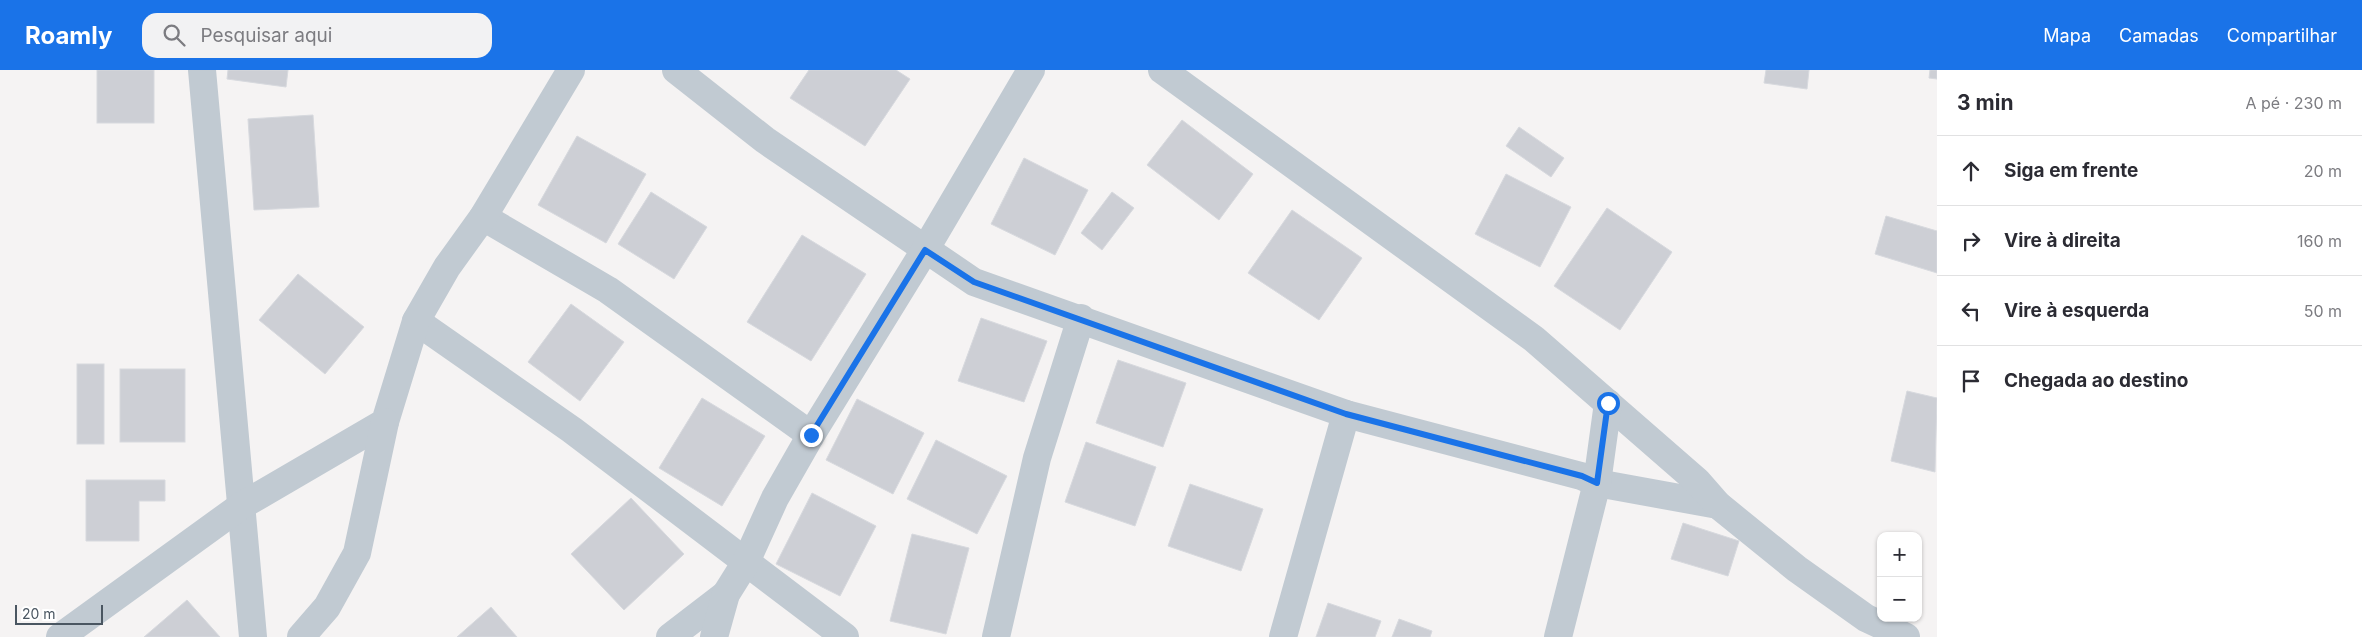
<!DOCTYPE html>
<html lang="pt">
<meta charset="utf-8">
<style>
:root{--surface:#fff;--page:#f2f2f3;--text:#2b2b33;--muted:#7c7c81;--line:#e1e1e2;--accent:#1a73e8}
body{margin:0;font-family:Inter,sans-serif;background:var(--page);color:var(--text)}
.controls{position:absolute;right:15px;bottom:15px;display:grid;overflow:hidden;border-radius:10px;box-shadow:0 1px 4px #0004}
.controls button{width:45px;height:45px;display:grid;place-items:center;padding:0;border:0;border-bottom:1px solid var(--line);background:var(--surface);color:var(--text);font:25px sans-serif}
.scale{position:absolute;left:15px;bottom:12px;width:88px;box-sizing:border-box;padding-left:5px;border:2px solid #4a5661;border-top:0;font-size:14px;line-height:18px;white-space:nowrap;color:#4a5661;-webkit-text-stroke:4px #fff;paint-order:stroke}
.stop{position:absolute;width:15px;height:15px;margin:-11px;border:4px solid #1a73e8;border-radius:50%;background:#fff}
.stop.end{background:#1a73e8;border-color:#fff;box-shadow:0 1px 5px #0008}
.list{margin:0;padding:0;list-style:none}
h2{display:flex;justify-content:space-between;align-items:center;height:65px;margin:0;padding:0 20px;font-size:21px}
h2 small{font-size:16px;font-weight:400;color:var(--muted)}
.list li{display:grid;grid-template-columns:32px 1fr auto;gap:15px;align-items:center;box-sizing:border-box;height:70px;padding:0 20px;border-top:1px solid var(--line)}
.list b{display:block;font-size:19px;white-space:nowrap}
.list em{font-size:16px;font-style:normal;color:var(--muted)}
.icon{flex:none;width:28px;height:28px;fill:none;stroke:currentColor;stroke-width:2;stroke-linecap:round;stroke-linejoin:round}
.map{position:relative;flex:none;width:1937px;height:567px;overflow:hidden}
header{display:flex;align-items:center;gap:30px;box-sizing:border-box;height:70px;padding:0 25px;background:var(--accent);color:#fff}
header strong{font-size:24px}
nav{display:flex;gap:28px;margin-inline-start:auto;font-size:18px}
.search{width:350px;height:45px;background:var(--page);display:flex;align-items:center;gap:12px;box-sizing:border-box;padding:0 18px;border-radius:15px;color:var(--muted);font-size:19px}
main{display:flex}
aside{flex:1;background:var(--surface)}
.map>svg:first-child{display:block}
.building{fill:#cdcfd5;stroke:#d7d9de}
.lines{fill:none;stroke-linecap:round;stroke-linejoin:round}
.street{stroke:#c1cad2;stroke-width:28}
.route{stroke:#1a73e8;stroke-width:6}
</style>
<header>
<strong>Roamly</strong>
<div class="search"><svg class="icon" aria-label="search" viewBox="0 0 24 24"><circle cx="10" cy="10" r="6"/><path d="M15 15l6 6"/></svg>Pesquisar aqui</div>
<nav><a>Mapa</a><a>Camadas</a><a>Compartilhar</a></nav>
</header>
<main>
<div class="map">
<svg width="1937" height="567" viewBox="0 0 1937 567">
<rect width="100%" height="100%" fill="#f5f3f3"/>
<g class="building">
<rect x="97" y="0" width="57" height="53"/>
<polygon points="228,0 288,0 286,17 227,9"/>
<polygon points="809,0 896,0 910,9 865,76 790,28"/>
<polygon points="1766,0 1809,0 1807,19 1764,13"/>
<polygon points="1930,0 1937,0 1937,9 1929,8"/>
<polygon points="313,45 319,137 254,140 248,49"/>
<polygon points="1182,50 1253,104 1219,150 1147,95"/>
<polygon points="1519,57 1564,88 1551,107 1506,76"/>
<polygon points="577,66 646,104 606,173 538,135"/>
<polygon points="1024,88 1088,120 1055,185 991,154"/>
<polygon points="1506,104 1571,137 1540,197 1475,164"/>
<polygon points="651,122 707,157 674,209 618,174"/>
<polygon points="1112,122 1134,138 1102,180 1081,163"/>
<polygon points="1607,138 1672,182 1620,260 1554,216"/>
<polygon points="1292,140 1362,188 1319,250 1248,203"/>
<polygon points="1886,146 1937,161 1937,203 1875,184"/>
<polygon points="802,165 866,204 811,291 747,252"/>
<polygon points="298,204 364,257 325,304 259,250"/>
<polygon points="571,234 624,272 580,331 528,292"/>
<polygon points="981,248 1047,271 1024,332 958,311"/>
<polygon points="1118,290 1186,313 1163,377 1096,353"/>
<rect x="77" y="294" width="27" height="80"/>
<rect x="120" y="299" width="65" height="73"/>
<polygon points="1907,321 1937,328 1935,402 1891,391"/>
<polygon points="702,328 765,366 722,436 659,398"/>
<polygon points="857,329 924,363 893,424 826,390"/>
<polygon points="936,370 1007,406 977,464 907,429"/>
<polygon points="1086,372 1156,397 1135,456 1065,432"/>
<polygon points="86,410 165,410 165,431 139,431 139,471 86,471"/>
<polygon points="1190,414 1263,439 1241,501 1168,476"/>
<polygon points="812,423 876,456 840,526 776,494"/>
<polygon points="631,428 684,484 624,540 571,484"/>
<polygon points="1683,453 1739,471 1728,506 1671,489"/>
<polygon points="912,464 969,478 946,564 890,551"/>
<polygon points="187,530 220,567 144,567"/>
<polygon points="1328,533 1381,551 1375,567 1316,567"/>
<polygon points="491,537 517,567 457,567"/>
<polygon points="1399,549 1432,561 1430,567 1392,567"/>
</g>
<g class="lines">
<g class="street">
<polyline points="202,0 253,567"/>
<polyline points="676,0 765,70 974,212 1346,344 1581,406 1597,413 1718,435"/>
<polyline points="1162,0 1534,269 1697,411 1718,435 1797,499 1866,548 1906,567"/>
<polyline points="483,147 608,220 811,365"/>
<polyline points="416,251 572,360 845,567"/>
<polyline points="60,567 241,436 385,352 416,251 447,197 483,147 571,0"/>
<polyline points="301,567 327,537 357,483 385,352"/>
<polyline points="670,567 726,524"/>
<polyline points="714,567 726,524 746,492 775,428 811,365 925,180 1031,0"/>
<polyline points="996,567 1037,388 1081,248"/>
<polyline points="1283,567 1346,344"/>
<polyline points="1558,567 1597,413 1608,333"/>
</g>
</g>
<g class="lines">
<polyline class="route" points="811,365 925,180 974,212 1346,344 1582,406 1597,413 1608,333"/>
</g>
</svg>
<div class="controls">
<button>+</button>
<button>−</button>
</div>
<div class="scale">20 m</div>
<div class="stop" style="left:1608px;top:333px"></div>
<div class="stop end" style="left:811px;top:365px"></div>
</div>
<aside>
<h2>3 min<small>A pé · 230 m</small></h2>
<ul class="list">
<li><svg class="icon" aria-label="ahead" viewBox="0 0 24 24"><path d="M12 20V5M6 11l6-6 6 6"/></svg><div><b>Siga em frente</b></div><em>20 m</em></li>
<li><svg class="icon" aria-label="right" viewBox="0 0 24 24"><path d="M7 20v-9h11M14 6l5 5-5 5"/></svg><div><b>Vire à direita</b></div><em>160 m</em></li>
<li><svg class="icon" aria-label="left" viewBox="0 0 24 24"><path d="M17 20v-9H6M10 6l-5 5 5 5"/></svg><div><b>Vire à esquerda</b></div><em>50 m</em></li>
<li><svg class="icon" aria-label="arrive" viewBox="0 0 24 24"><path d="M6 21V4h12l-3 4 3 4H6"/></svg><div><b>Chegada ao destino</b></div></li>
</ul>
</aside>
</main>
